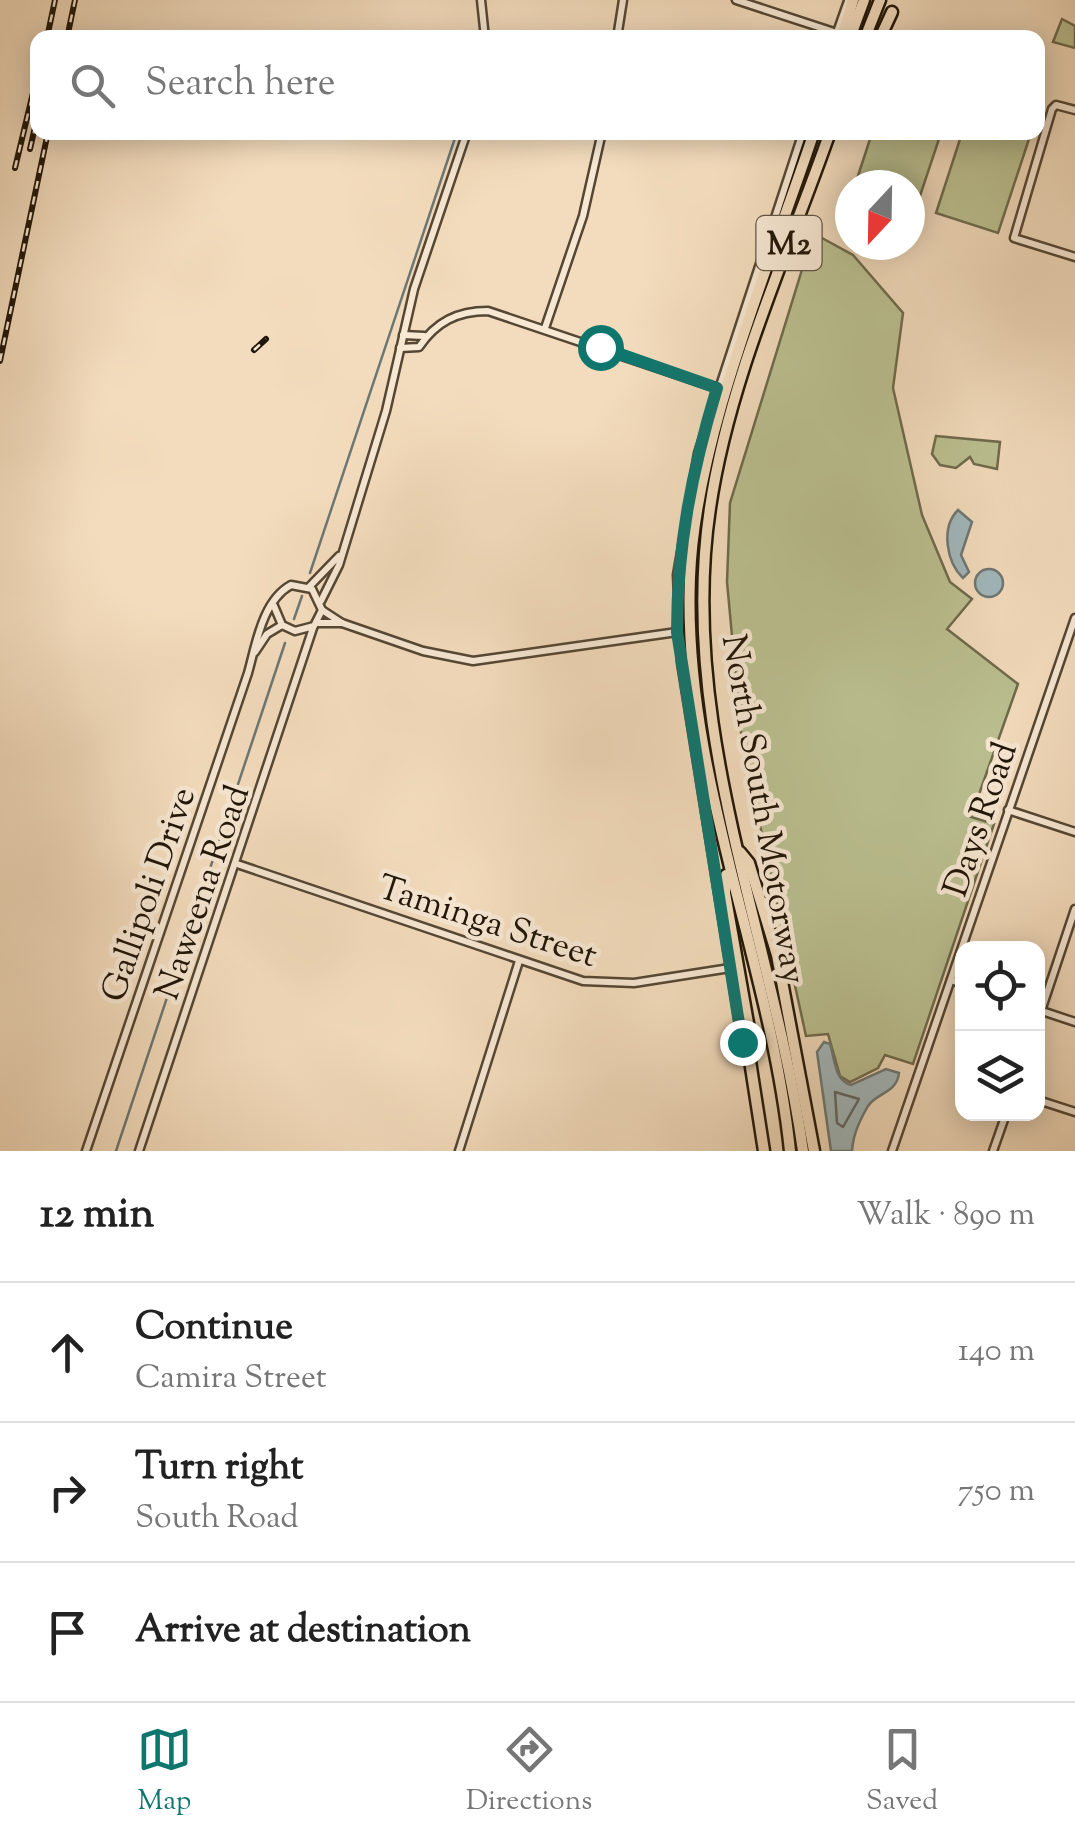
<!DOCTYPE html>
<meta charset="utf-8">
<style>
:root{--surface:#fff;--page:#f2f2f2;--text:#222;--muted:#767676;--line:#e0e0e0;--accent:#0f766e}
body{margin:0;font-family:"Sorts Mill Goudy",serif;background:var(--page);color:var(--text)}
.controls{position:absolute;right:30px;bottom:30px;display:grid;overflow:hidden;border-radius:20px;box-shadow:0 5px 25px #0003}
.controls button{width:90px;height:90px;display:grid;place-items:center;padding:0;border:0;border-bottom:2px solid var(--line);background:var(--surface);color:var(--text);font:50px sans-serif}
.compass{position:absolute;left:835px;top:170px;width:90px;height:90px;border-radius:50%;background:var(--surface);box-shadow:0 5px 25px #0003;rotate:202deg}
.stop{position:absolute;width:30px;height:30px;margin:-22px;border:8px solid #0f766e;border-radius:50%;background:#fff}
.stop.end{background:#0f766e;border-color:#fff;box-shadow:0 2px 10px #0008}
.list{margin:0;padding:0;list-style:none}
h2{display:flex;justify-content:space-between;align-items:center;height:130px;margin:0;padding:0 40px;font-size:42px}
h2 small{font-size:32px;font-weight:400;color:var(--muted)}
.list li{display:grid;grid-template-columns:65px 1fr auto;gap:30px;align-items:center;box-sizing:border-box;height:140px;padding:0 40px;border-top:2px solid var(--line)}
.list b{display:block;font-size:38px;white-space:nowrap}
.list p{margin:0;font-size:32px;white-space:nowrap;color:var(--muted)}
.list em{font-size:32px;font-style:normal;color:var(--muted)}
.icon{flex:none;width:55px;height:55px;fill:none;stroke:currentColor;stroke-width:2;stroke-linecap:round;stroke-linejoin:round}
.map{position:relative;flex:none;width:1075px;height:1151px;overflow:hidden}
.search{position:absolute;background:var(--surface);box-shadow:0 5px 25px #0003;left:30px;right:30px;top:30px;height:110px;display:flex;align-items:center;gap:25px;box-sizing:border-box;padding:0 35px;border-radius:20px;color:var(--muted);font-size:38px}
.sheet{height:550px;background:var(--surface)}
nav{display:flex;justify-content:space-around;align-items:center;box-sizing:border-box;height:140px;border-top:2px solid var(--line);background:var(--surface);font-size:28px;color:var(--muted)}
nav a{display:grid;justify-items:center;gap:5px}
nav .on{color:var(--accent)}
.map>svg:first-child{display:block}
.grass{fill:#bbc091;stroke:#6e6a4c;stroke-width:2.5}
.water{fill:#a1b8bd;stroke:#6d7774;stroke-width:2.5}
.lines{fill:none;stroke-linecap:round;stroke-linejoin:round}
.shore{stroke:#606662;stroke-width:2.5}
.stream{stroke:#6d7774;stroke-width:2.5}
.minor-casing{stroke:#554734;stroke-width:11}
.highway-casing{stroke:#201507;stroke-width:15}
.minor{stroke:#f7e8d4;stroke-width:6}
.highway{stroke:#f3dcbd;stroke-width:10}
.rail-casing{stroke:#201507;stroke-width:6}
.rail{stroke:#f7e8d4;stroke-width:2.5;stroke-dasharray:8;stroke-linecap:butt}
.route{stroke:#0f766e;stroke-width:12}
.labels{text-anchor:middle;stroke-width:9;stroke-linejoin:round;paint-order:stroke}
.shield{fill:#f7e8d4;stroke:#605444;stroke-width:2.5}
.shield-label{font-size:32px;font-weight:bold;fill:#201507}
.street-label{font-size:35px;fill:#201507;stroke:#f7e8d4}
</style>
<div class="map">
<svg width="1075" height="1151" viewBox="0 0 1075 1151">
<rect width="100%" height="100%" fill="#f3dcbd"/>
<filter id="stains"><feTurbulence type="fractalNoise" baseFrequency=".002" numOctaves="4"/><feColorMatrix values="0 0 0 0 .2 0 0 0 0 .09 0 0 0 0 .02 0 0 0 .5 -.17"/></filter>
<radialGradient id="worn" r=".72"><stop offset=".6" stop-color="#630" stop-opacity="0"/><stop offset="1" stop-color="#630" stop-opacity=".3"/></radialGradient>
<g class="grass">
<polygon points="1062,19 1075,26 1075,48 1053,42"/>
<polygon points="872,133 941,133 916,208 910,206 910,185 855,185"/>
<polygon points="962,133 1030,136 998,233 936,213"/>
<polygon points="822,238 853,255 903,313 893,388 922,515 950,582 972,599 947,629 1018,684 971,817 994,824 913,1064 885,1055 878,1068 850,1082 840,1076 828,1034 806,1036 742,743 727,582 730,503 809,247"/>
<polygon points="936,436 1000,442 997,469 974,464 970,457 956,468 940,465 932,454"/>
</g>
<g class="water">
<path d="M958,510L972,522L961,555L969,572L963,578C947,563 940,528 958,510Z"/>
<circle cx="989" cy="583" r="14"/>
<path d="M824,1042L830,1044C835,1059 834,1080 851,1085L886,1069L899,1073C897,1093 876,1093 868,1106C860,1120 853,1134 852,1151H831L817,1052Z"/>
</g>
<g class="lines">
<polygon class="shore" points="835,1092 859,1099 843,1127 837,1123"/>
<g class="stream">
<polyline points="310,573 457,132"/>
<polyline points="294,619 302,596"/>
<polyline points="116,1151 285,643"/>
</g>
<defs>
<g id="minor">
<polyline points="481,0 485,38"/>
<polyline points="736,0 837,33"/>
<polyline points="617,38 623,0"/>
<polyline points="835,38 848,1"/>
<polyline points="1075,110 1056,105 1052,109 1014,238 1075,257"/>
<polyline points="545,328 583,216 602,132"/>
<polyline points="403,335 424,336"/>
<path d="M400,348L419,347C436,322 457,311 488,311L717,388"/>
<polyline points="309,587 339,556"/>
<polyline points="321,601 339,565 386,411 414,289 467,132"/>
<polyline points="322,610 342,623 423,651 473,661 677,632"/>
<polyline points="316,623 342,623"/>
<polyline points="255,652 267,634 282,625"/>
<polyline points="1008,810 1075,832"/>
<polyline points="237,864 583,981 634,983 730,968"/>
<polyline points="951,980 962,984"/>
<polyline points="1039,1010 1075,1022"/>
<polyline points="1038,1020 1075,909"/>
<polyline points="747,1047 742,1042 681,663 677,575 698,453 803,132"/>
<polyline points="1038,1100 1075,1112"/>
<path d="M86,1151L248,673C256,645 262,601 291,585L312,589L322,610L314,626L295,631L282,625L274,606"/>
<polyline points="139,1151 313,628"/>
<polyline points="459,1151 519,961"/>
<polyline points="892,1151 1075,618"/>
<polyline points="993,1151 1006,1114"/>
</g>
<g id="highway">
<polyline points="842,38 853,0"/>
<polyline points="850,38 864,0"/>
<polyline points="865,38 880,0"/>
<polyline points="880,38 892,12"/>
<polyline points="740,852 749,863 777,955 814,1151"/>
<polyline points="726,875 725,893 751,1040 748,1048 764,1151"/>
<path d="M790,1151C770,958 682,774 690,577C695,439 770,265 814,132"/>
<path d="M803,1151C773,938 677,726 710,508C729,379 787,255 830,132"/>
</g>
</defs>
<use href="#minor" class="minor-casing"/>
<use href="#highway" class="highway-casing"/>
<use href="#minor" class="minor"/>
<use href="#highway" class="highway"/>
<defs>
<g id="rail">
<polyline points="47,38 55,0"/>
<polyline points="67,38 75,0"/>
<polyline points="30,149 38,114"/>
<polyline points="15,168 38,72"/>
<polyline points="254,350 266,339"/>
<polyline points="0,361 48,132"/>
</g>
</defs>
<use href="#rail" class="rail-casing"/>
<use href="#rail" class="rail"/>
</g>
<g class="lines">
<path class="route" d="M600,347L717,388C692,470 677,546 677,632L742,1042"/>
</g>
<g class="labels">
<rect class="shield" x="756.5" y="216" width="65" height="54" rx="8"/>
<g class="shield-label">
<text x="789" y="254">M2</text>
</g>
<g class="street-label">
<text transform="translate(765 809) rotate(80)" y="12">North South Motorway</text>
<text transform="translate(979 819) rotate(-71)" y="12">Days Road</text>
<text transform="translate(201 892) rotate(-71)" y="12">Naweena Road</text>
<text transform="translate(147 894) rotate(-71)" y="12">Gallipoli Drive</text>
<text transform="translate(488 920) rotate(18)" y="12">Taminga Street</text>
</g>
</g>
<rect width="100%" height="100%" filter="url(#stains)"/>
<rect width="100%" height="100%" fill="url(#worn)"/>
</svg>
<div class="controls">
<button><svg class="icon" aria-label="locate" viewBox="0 0 24 24"><circle cx="12" cy="12" r="6"/><path d="M12 2v4M12 18v4M2 12h4M18 12h4"/></svg></button>
<button><svg class="icon" aria-label="layers" viewBox="0 0 24 24"><path d="M12 4l9 5-9 5-9-5zM3 14l9 5 9-5"/></svg></button>
</div>
<svg class="compass" viewBox="-18 -18 36 36"><path d="M0-13l5 13h-10z" fill="#e53935"/><path d="M0 13l5-13h-10z" fill="#767676"/></svg>
<div class="stop" style="left:600px;top:347px"></div>
<div class="stop end" style="left:742px;top:1042px"></div>
<div class="search"><svg class="icon" aria-label="search" viewBox="0 0 24 24"><circle cx="10" cy="10" r="6"/><path d="M15 15l6 6"/></svg>Search here</div>
</div>
<section class="sheet">
<h2>12 min<small>Walk · 890 m</small></h2>
<ul class="list">
<li><svg class="icon" aria-label="ahead" viewBox="0 0 24 24"><path d="M12 20V5M6 11l6-6 6 6"/></svg><div><b>Continue</b><p>Camira Street</p></div><em>140 m</em></li>
<li><svg class="icon" aria-label="right" viewBox="0 0 24 24"><path d="M7 20v-9h11M14 6l5 5-5 5"/></svg><div><b>Turn right</b><p>South Road</p></div><em>750 m</em></li>
<li><svg class="icon" aria-label="arrive" viewBox="0 0 24 24"><path d="M6 21V4h12l-3 4 3 4H6"/></svg><div><b>Arrive at destination</b></div></li>
</ul>
</section>
<nav>
<a class="on"><svg class="icon" aria-label="map" viewBox="0 0 24 24"><path d="M3 6l6-2 6 2 6-2v14l-6 2-6-2-6 2zM9 4v14M15 6v14"/></svg>Map</a>
<a><svg class="icon" aria-label="directions" viewBox="0 0 24 24"><path d="M12 3l9 9-9 9-9-9zM9 14v-3h6M13 9l2 2-2 2"/></svg>Directions</a>
<a><svg class="icon" aria-label="saved" viewBox="0 0 24 24"><path d="M7 4h10v16l-5-4-5 4z"/></svg>Saved</a>
</nav>
